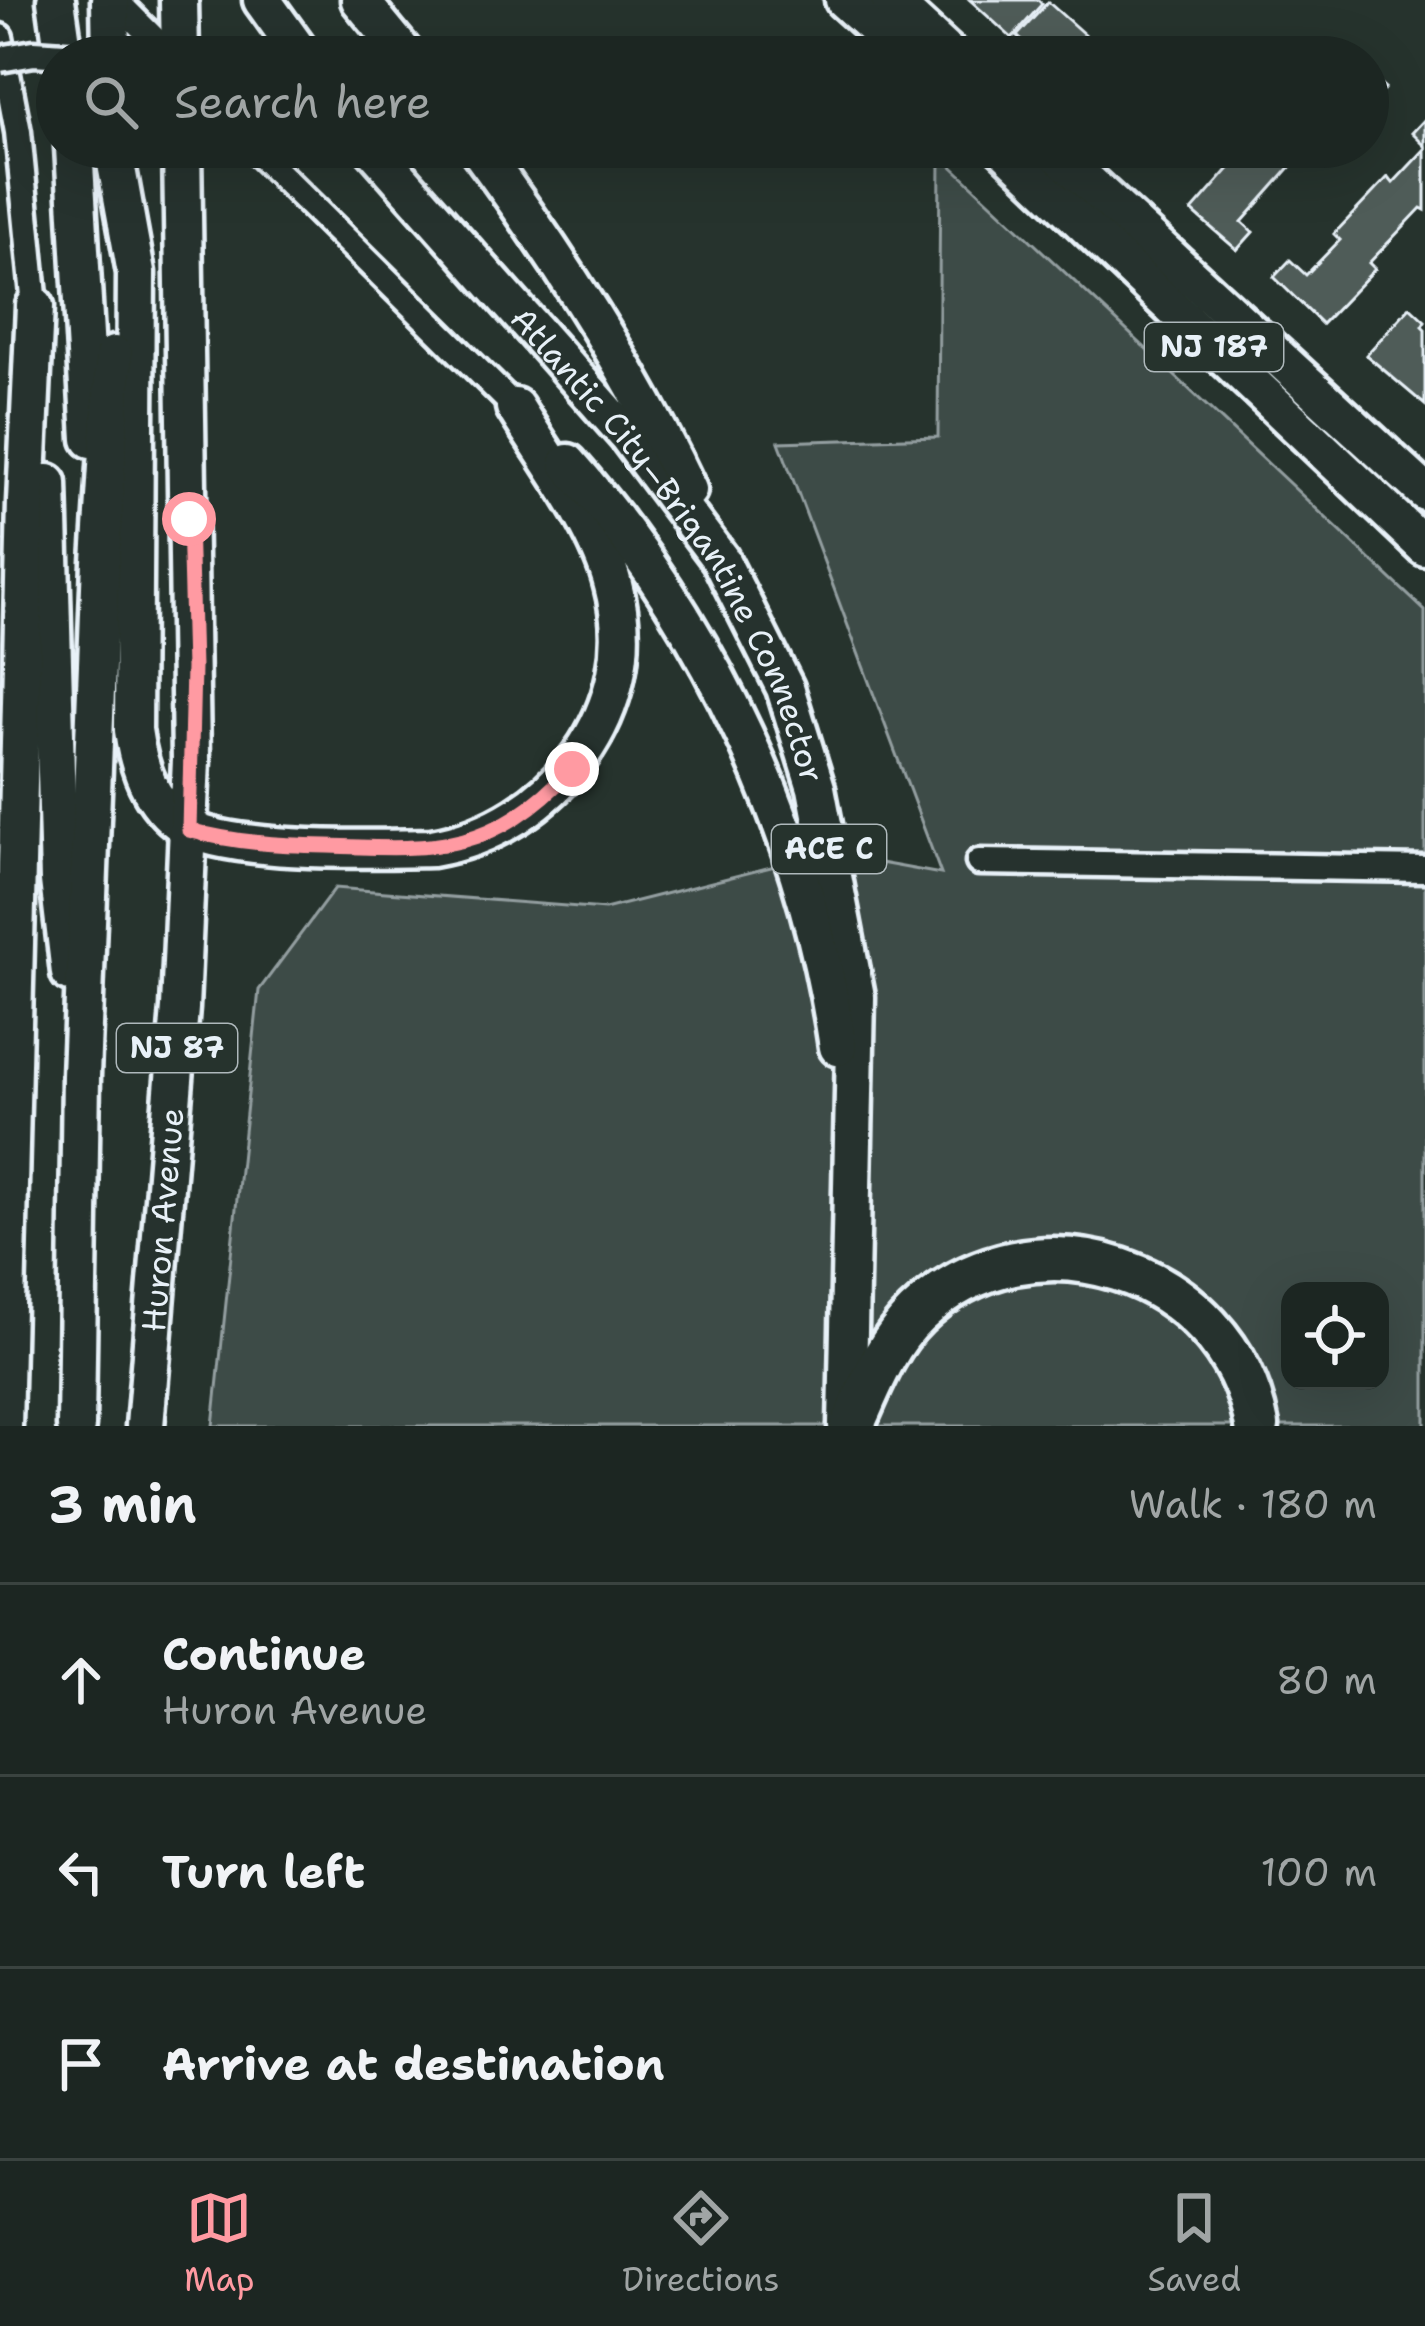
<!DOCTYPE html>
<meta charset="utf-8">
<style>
:root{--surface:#1c2622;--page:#29322f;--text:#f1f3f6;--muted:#a0a5a5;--line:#3a4340;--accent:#ff9aa2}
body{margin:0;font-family:"Shantell Sans",sans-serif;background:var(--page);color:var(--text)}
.controls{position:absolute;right:36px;bottom:36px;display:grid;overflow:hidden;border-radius:24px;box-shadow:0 12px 48px #0002}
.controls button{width:108px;height:108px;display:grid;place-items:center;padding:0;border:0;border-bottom:3px solid var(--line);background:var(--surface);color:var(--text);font:60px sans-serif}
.stop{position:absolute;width:36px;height:36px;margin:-27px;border:9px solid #ff9aa2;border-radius:50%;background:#fff}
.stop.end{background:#ff9aa2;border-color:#fff;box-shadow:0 3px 12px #0008}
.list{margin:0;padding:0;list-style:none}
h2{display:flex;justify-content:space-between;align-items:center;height:156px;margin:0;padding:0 48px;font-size:51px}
h2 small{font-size:39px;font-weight:400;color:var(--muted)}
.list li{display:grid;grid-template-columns:78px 1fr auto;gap:36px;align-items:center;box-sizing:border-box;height:192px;padding:0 48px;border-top:3px solid var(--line)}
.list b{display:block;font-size:45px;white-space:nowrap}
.list p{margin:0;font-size:39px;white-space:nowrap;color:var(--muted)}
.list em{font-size:39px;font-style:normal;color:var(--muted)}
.icon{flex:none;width:66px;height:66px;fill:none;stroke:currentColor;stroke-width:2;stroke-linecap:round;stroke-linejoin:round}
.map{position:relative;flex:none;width:1425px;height:1426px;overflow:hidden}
.search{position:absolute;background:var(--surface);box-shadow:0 12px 48px #0002;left:36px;right:36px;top:36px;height:132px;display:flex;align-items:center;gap:30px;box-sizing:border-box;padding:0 42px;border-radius:66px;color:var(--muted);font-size:45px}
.sheet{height:732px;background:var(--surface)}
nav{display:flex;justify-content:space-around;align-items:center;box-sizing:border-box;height:168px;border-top:3px solid var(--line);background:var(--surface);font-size:33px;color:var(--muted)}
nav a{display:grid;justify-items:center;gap:6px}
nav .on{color:var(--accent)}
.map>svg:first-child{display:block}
.green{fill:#3e4b47;stroke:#939ea0;stroke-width:3;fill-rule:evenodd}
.building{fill:#505c59;stroke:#e8f1f8;stroke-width:3}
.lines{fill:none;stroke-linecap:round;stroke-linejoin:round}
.street-casing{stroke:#e8f1f8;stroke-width:33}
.primary-casing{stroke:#e8f1f8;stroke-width:45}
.highway-casing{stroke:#e8f1f8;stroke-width:51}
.street{stroke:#26332d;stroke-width:24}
.primary{stroke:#26332d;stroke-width:36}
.highway{stroke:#26332d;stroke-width:42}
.street-bridge-casing{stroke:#e8f1f8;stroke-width:33;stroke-linecap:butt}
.street-bridge{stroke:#26332d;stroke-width:24}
.route{stroke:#ff9aa2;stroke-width:15}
.labels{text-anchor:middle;stroke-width:9;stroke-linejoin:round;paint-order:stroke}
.shield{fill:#26332d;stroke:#aeb8bb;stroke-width:3}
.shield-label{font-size:30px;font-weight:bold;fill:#e8f1f8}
.street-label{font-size:33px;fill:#e8f1f8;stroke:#26332d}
</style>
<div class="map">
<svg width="1425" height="1426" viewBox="0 0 1425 1426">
<rect width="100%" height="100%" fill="#26332d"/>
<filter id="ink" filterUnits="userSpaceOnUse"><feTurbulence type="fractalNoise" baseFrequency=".00833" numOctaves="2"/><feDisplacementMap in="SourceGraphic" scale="24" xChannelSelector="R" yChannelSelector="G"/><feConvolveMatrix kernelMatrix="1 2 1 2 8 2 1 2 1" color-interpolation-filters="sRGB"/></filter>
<g filter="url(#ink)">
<path class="green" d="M940,155L1425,611V1426H213L259,990L335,888L605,909L775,866L853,858L941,874L779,442L938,437ZM1290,1291H1380V1381H1290Z"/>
<g class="building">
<polygon points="970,0 1038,0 1042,4 1012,38"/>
<polygon points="1048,2 1104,52 1099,57 1040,57 1017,36"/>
<polygon points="1368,73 1385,88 1370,106 1368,104"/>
<polygon points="1425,119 1425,146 1412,133"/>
<polygon points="1248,147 1308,147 1242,222 1253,232 1237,250 1192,211"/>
<polygon points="1425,149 1425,210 1421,208 1369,263 1375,269 1322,324 1274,277 1290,260 1306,275 1340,240 1334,234 1388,177 1393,183"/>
<polygon points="1410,307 1425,321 1422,326 1425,329 1425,405 1366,355"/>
</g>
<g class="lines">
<defs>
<g id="street">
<polyline points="115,0 172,57"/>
<polyline points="0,37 18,132 35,306"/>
<polyline points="252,147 515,407"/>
<polyline points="979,862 1425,869"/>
</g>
<g id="primary">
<polyline points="56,0 64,57"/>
<polyline points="110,0 111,57"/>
<polyline points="179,0 180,57"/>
<polyline points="262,0 303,57"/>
<polyline points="360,0 407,57"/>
<polyline points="844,0 907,57"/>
<polyline points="890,0 952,57"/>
<polyline points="74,147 91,439"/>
<path d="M113,147L136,273L133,730C138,767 150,803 183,825C226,854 377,849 432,848C554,828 646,708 613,585C598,525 547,460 515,407"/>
<path id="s1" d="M372,147L627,435L720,559L785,688L816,788L856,997L847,1426"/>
<path d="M477,147C557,255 631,369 688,490"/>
<polyline points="1003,147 1425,547"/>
<polyline points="1050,147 1425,492"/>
<path d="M568,463C710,624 807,834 838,1047"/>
<polyline points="48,483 59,880 70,973"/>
<polyline points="3,1426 26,502 35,306"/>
<polyline points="76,1426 81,1076 101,562 114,355"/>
<path id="s2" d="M145,1426L180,1008L191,760L182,147"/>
</g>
<path id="highway" d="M852,1426C870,1387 884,1346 916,1315C1031,1203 1229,1269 1257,1426"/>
</defs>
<use href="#street" class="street-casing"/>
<use href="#primary" class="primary-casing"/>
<use href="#highway" class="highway-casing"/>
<use href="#street" class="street"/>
<use href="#primary" class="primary"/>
<use href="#highway" class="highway"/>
<defs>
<polyline id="street-bridge" points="0,59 34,53 94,57"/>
</defs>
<use href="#street-bridge" class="street-bridge-casing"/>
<use href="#street-bridge" class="street-bridge"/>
</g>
</g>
<g class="lines" filter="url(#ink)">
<path class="route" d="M189,519L193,668L189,830C235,843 279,845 327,846C438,850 491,854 572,769"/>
</g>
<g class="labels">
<g class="shield">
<rect x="1145" y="323" width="138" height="48" rx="9"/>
<rect x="772" y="825" width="114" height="48" rx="9"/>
<rect x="117" y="1024" width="120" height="48" rx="9"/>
</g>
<g class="shield-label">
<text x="1214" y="357">NJ 187</text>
<text x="829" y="859">ACE C</text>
<text x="177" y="1058">NJ 87</text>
</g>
<g class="street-label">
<text dy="12" stroke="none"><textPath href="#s1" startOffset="501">Atlantic City–Brigantine Connector</textPath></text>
<text dy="12" stroke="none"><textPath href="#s2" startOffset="207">Huron Avenue</textPath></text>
</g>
</g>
</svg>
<div class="controls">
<button><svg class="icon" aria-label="locate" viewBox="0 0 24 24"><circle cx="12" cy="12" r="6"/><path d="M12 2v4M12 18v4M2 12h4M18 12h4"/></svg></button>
</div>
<div class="stop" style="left:189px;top:519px"></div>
<div class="stop end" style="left:572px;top:769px"></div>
<div class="search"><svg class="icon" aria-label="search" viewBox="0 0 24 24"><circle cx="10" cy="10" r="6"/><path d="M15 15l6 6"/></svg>Search here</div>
</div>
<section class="sheet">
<h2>3 min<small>Walk · 180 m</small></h2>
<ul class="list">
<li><svg class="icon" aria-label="ahead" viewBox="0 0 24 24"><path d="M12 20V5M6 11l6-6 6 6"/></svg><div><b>Continue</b><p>Huron Avenue</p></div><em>80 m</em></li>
<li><svg class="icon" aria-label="left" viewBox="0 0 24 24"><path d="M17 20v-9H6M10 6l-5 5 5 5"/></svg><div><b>Turn left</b></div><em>100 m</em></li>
<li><svg class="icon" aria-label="arrive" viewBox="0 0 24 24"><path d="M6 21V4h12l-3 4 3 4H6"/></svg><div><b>Arrive at destination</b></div></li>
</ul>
</section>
<nav>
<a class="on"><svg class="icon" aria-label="map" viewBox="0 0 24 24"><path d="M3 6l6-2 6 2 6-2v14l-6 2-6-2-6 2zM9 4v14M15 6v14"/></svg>Map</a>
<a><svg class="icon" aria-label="directions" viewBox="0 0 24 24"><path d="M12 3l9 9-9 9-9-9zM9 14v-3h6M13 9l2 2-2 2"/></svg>Directions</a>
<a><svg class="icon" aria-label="saved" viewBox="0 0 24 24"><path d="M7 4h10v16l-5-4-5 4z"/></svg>Saved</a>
</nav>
